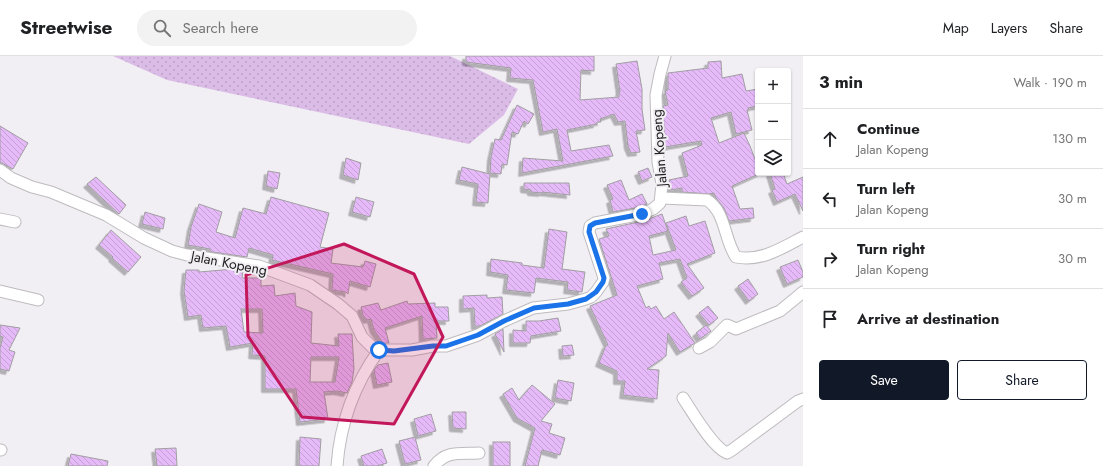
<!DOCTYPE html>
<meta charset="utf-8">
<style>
:root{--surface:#fff;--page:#f2f2f2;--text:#202124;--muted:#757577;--line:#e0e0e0;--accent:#111827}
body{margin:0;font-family:Jost,sans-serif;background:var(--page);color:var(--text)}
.controls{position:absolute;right:12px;top:12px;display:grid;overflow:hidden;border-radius:4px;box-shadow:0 1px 3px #0004}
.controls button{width:36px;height:36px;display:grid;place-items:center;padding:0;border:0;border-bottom:1px solid var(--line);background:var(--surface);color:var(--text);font:20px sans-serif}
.stop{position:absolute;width:12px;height:12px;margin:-9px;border:3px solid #1a73e8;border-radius:50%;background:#fff}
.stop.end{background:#1a73e8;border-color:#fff;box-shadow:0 1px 4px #0008}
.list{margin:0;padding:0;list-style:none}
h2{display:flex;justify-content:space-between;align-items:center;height:52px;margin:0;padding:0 16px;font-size:17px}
h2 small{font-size:13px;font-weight:400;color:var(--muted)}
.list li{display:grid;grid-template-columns:26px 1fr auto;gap:12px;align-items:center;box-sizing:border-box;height:60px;padding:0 16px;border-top:1px solid var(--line)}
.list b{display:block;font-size:15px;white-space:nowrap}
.list p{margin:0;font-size:13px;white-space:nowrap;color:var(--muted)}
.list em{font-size:13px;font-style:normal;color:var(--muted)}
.actions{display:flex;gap:8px;padding:12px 16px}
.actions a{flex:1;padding:9px 0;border:1px solid var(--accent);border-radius:4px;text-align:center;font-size:14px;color:var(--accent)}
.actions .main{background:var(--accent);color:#fff}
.icon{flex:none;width:22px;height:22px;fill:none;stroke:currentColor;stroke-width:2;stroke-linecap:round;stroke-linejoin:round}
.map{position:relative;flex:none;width:803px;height:410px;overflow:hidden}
header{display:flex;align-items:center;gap:24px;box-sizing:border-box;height:56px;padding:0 20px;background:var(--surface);border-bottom:1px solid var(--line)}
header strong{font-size:19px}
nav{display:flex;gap:22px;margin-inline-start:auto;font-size:14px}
.search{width:280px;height:36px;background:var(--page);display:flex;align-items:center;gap:10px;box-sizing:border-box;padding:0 14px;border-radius:22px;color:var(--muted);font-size:15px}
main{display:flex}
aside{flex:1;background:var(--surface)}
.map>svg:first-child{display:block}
.grass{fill:url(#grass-dots)}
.building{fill:url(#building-back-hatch);stroke:#a09ea2;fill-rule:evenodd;filter:url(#shadow)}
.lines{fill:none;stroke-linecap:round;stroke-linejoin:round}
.minor-casing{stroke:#bebbbf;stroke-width:13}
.minor{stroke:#fff;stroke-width:11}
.route{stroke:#1a73e8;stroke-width:5}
.marked{fill:#c2185b;fill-opacity:0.2;stroke:#c2185b;stroke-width:3;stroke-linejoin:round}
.labels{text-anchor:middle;stroke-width:4;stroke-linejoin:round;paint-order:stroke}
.street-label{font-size:14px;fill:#212021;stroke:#f2eff4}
</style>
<header>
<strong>Streetwise</strong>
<div class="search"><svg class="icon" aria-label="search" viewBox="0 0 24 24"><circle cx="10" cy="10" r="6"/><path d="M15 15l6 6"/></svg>Search here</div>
<nav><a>Map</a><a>Layers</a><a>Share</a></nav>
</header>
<main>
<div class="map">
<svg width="803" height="410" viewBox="0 0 803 410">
<defs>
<pattern id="grass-dots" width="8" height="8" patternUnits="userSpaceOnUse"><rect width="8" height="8" fill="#dabce7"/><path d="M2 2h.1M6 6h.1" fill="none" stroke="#bba1c6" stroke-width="1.8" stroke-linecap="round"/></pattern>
<pattern id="building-back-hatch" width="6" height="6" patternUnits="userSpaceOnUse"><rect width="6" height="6" fill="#e6baf8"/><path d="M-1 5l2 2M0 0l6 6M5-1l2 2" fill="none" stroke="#c5a0d4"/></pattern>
<filter id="shadow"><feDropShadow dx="-3.5" dy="3.5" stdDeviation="0" flood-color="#0004"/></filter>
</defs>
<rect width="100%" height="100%" fill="#f2eff4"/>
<polygon class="grass" points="113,0 450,0 518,33 504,59 469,88 167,24"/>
<g class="building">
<polygon points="466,0 594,0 594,15 581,14 580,44 619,41 619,36 620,36 616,8 637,5 642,33 642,53 645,74 636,75 640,96 631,97 628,90 625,65 618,66 614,58 600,63 601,66 597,66 597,68 567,74 571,95 609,89 613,100 522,117 523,102 563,105 557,73 543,76 533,24 510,22 511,12 466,6"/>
<polygon points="721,5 722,22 742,18 746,35 758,33 758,50 748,52 749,54 747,54 752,74 736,78 731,56 711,62 719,87 744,77 750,90 758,111 758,117 761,117 732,130 740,153 753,152 754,162 729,165 724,152 716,142 714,137 709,138 682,136 682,132 671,134 669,124 688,120 682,97 702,89 701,85 665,91 663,50 668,49 665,35 668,34 668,17 708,12 708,6"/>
<polygon points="517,49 534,58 528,68 524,65 518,78 512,76 507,109 502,108 501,118 490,117 491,101 495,83 501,84"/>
<polygon points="0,70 28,87 13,113 0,106"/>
<polygon points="346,102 361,107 358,124 343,119"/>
<polygon points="462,111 490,118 488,147 476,146 478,128 459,124"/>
<polygon points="648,112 652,121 642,125 638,116"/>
<polygon points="268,115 280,117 277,133 266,130"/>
<polygon points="770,117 783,117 787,128 803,121 803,155 795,138 777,146 772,134 775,133"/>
<polygon points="96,121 126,149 119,158 87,128"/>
<polygon points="621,124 629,144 642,138 647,148 640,151 613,156 610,144 613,143 607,129"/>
<polygon points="524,127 569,127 570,139 542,136 542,137 531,136 531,134 524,133"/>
<polygon points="271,141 329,157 320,191 333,193 331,207 363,211 365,205 376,208 370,231 350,225 348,238 346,236 332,234 333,218 272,204 273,199 249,192 247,201 212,196 210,195 210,193 188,189 191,171 199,148 222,156 216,176 235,182 243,152 266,158"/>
<polygon points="356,141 374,146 370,161 352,156"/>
<polygon points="145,156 165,162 163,173 142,168"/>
<polygon points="662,158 668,175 649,180 653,199 676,194 666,167 686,160 689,170 705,165 715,197 687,208 704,232 692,240 681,226 687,222 680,203 659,207 663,223 637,230 646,252 649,250 651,253 656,250 664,263 674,256 695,287 680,296 668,277 666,300 647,313 659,314 657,343 623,339 625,325 617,325 617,315 599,307 606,289 608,289 590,250 617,239 599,183 609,180 606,173 643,165"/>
<polygon points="549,173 567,176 562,213 585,216 582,236 567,234 568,226 536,222 534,237 506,234 508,219 490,216 491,203 522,207 522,209 544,212"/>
<polygon points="111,174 141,201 128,216 112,202 113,201 99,189"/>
<polygon points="798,204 803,216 803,221 787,228 780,211"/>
<path d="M234,213L243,215L242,222H261V230L274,229L275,240L295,237L296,250L312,256L311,287L339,290L338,278H352L354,313L352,326L347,337L337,335L324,336L328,363L300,366L296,333H265V300L252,299L253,287L230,291L226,270L203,272L201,259L188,261L184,235L186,214H199V216ZM241,253H262L263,277L244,276ZM311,301H339L335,326H310Z"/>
<polygon points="748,223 758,238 749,245 738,230"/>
<polygon points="487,239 487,242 502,241 503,258 480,270 475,270 474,252 463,253 463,240"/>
<polygon points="407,245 408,248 435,247 435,251 448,251 449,265 436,265 437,282 423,283 422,260 385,272 389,287 383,287 374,274 371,263 367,264 363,259 361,251 378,247 381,254"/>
<polygon points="708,250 718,262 709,269 699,257"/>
<polygon points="558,262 561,275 531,280 530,287 513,287 513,274 526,275 526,265 539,265"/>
<polygon points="0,269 20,272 9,294 15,296 9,315 0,313 0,292 3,281 0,280"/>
<polygon points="706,269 711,275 700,283 696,277"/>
<polygon points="503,273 504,296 495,278"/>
<polygon points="572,289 574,299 563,300 562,290"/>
<polygon points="388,307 392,326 377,329 374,314 378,309"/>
<polygon points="558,324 574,327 571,345 555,342"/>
<polygon points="532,329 555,348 541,365 552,368 549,377 565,382 560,399 542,394 538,410 525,410 535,372 517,362 503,338 512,332 519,344"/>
<polygon points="452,356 466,356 466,373 453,372"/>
<polygon points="431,358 436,375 418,380 414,363"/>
<polygon points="300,381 321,383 319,410 299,410"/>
<polygon points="415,381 421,404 405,408 399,385"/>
<rect x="493" y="386" width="17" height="24"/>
<polygon points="176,392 177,410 157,410 155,393"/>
<polygon points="382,393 387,407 377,410 364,410 361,400"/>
<polygon points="71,398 108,405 107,410 68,410"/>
</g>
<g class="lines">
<defs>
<g id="minor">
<polyline points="0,114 11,122 32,131 51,136 106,159 144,182 172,195 187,199 259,210 310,229 338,248 352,260 362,281 373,292 379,294 412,294 433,290 446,290 478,279 504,265 533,252 568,248 586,243 591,241 596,236 603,226 604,222 589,176 590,170 595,167 642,158 653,153 660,147 662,128 658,106 656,39 660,18 665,0"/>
<path d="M662,142L707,144C726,156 724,184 736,201C761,206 782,192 803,181"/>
<polyline points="0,163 15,166"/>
<polyline points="0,235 38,244"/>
<polyline points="699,292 710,286 727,269 736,273 780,255 803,236"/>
<path d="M683,342C692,355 712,391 727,397L732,394L798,345L803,343"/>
<polyline points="0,394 1,394"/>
<path d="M337,410C340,368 354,329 379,294"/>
<path d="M434,410C446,394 461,398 479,397"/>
</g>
</defs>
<use href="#minor" class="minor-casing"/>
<use href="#minor" class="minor"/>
</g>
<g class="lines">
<polyline class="route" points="379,294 394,295 433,290 446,290 478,279 504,265 534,252 568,248 586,243 596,236 603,226 604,222 589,176 590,170 595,167 642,158"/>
</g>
<path class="marked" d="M344,188L414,218L443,281L394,368L302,361L248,280L246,219Z"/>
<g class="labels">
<g class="street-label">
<text transform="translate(659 92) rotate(-94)" y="5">Jalan Kopeng</text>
<text transform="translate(229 207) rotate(11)" y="5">Jalan Kopeng</text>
</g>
</g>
</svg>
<div class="controls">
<button>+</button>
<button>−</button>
<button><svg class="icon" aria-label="layers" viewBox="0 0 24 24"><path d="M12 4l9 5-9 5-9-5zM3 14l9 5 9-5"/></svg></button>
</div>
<div class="stop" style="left:379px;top:294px"></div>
<div class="stop end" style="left:642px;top:158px"></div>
</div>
<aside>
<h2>3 min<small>Walk · 190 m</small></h2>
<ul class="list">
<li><svg class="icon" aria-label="ahead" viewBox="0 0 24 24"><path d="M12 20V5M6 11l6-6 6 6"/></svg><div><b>Continue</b><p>Jalan Kopeng</p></div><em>130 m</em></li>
<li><svg class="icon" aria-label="left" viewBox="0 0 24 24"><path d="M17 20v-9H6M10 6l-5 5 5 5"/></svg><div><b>Turn left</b><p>Jalan Kopeng</p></div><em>30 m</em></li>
<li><svg class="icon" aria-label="right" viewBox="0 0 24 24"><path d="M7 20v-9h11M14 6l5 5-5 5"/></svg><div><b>Turn right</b><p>Jalan Kopeng</p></div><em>30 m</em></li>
<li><svg class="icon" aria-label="arrive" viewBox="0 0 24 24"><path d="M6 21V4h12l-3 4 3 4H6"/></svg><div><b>Arrive at destination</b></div></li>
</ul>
<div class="actions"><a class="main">Save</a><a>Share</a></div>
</aside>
</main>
